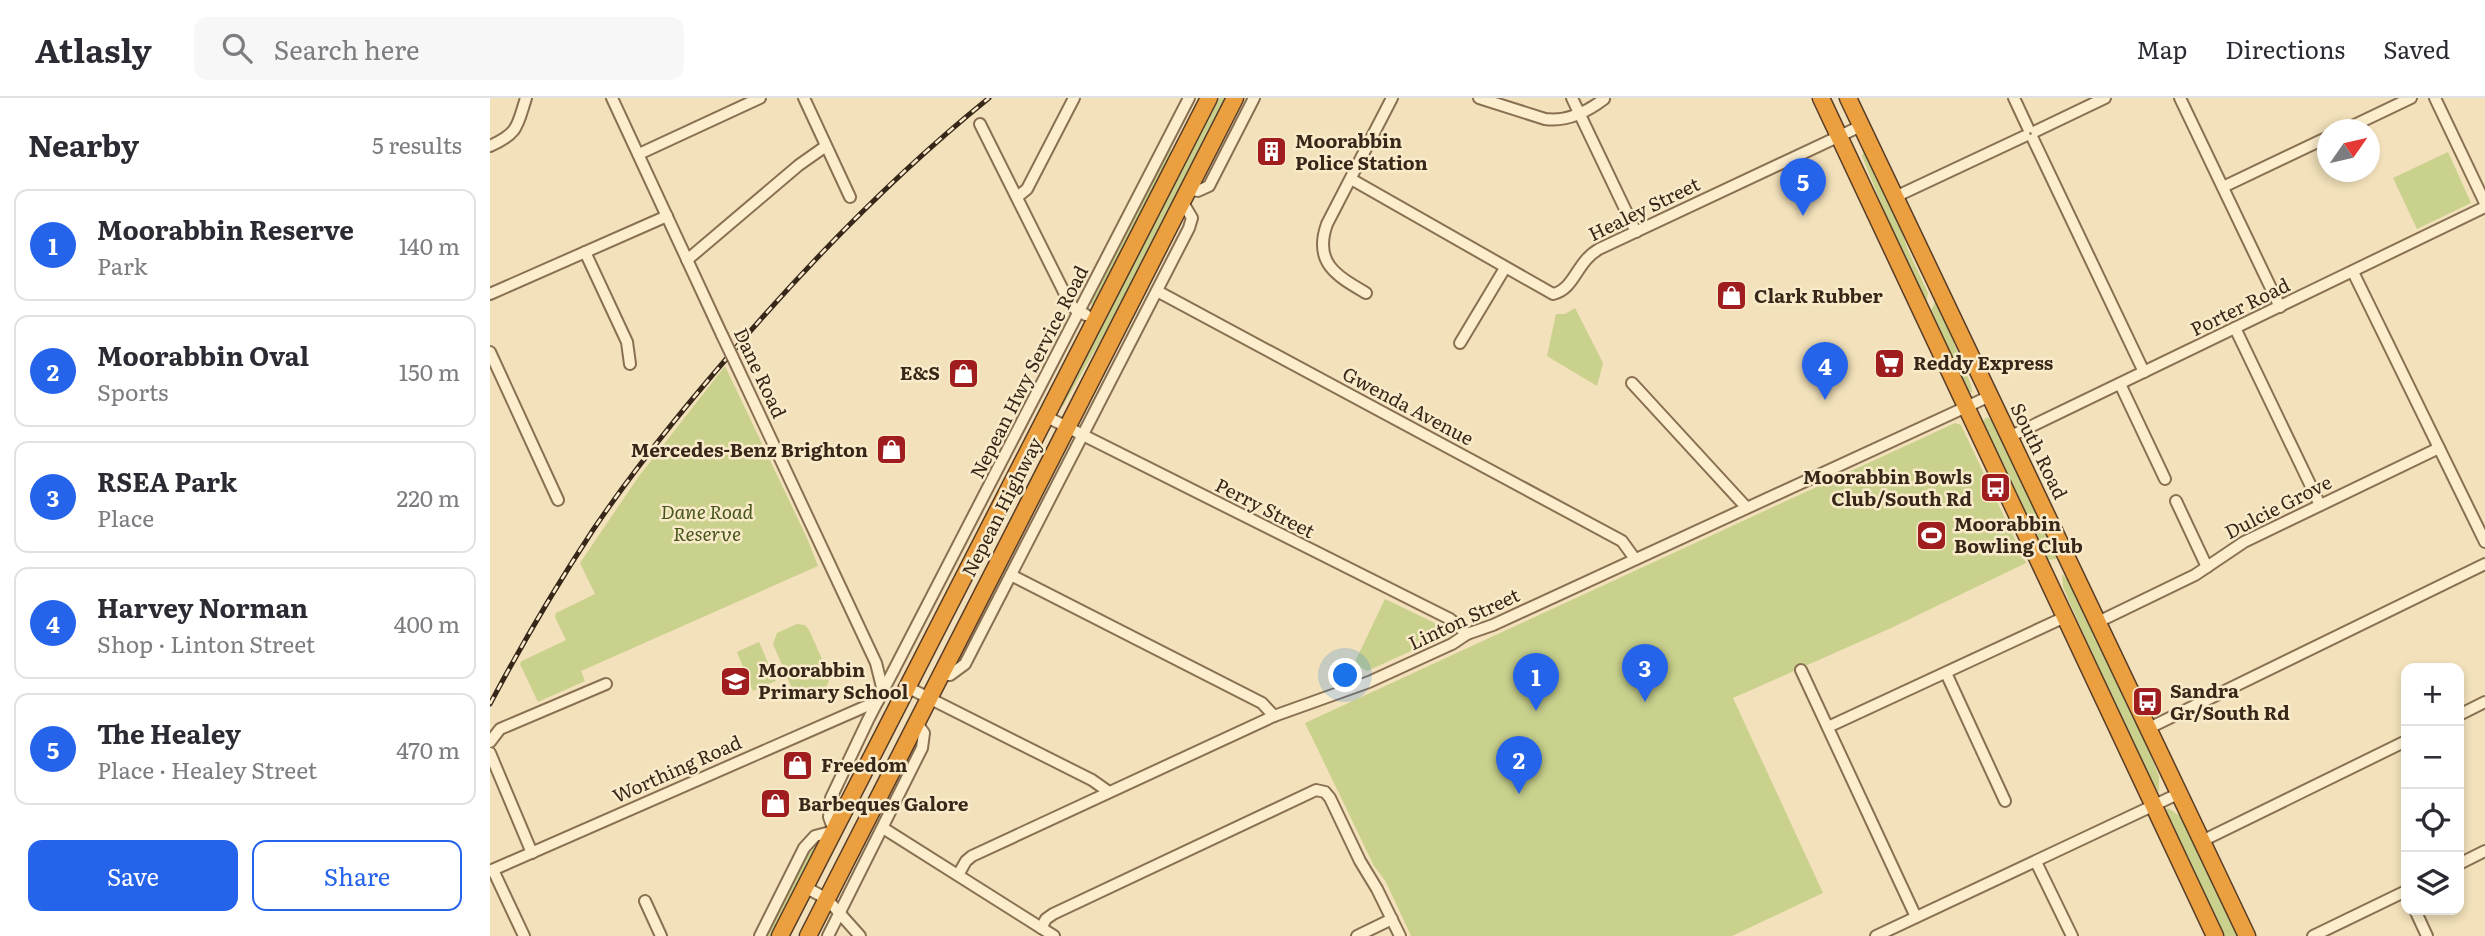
<!DOCTYPE html>
<meta charset="utf-8">
<style>
:root{--surface:#fff;--page:#f7f7f7;--text:#2b2b33;--muted:#7c7c81;--line:#e1e1e2;--accent:#2563eb}
body{margin:0;font-family:Literata,serif;background:var(--page);color:var(--text)}
.controls{position:absolute;right:21px;bottom:21px;display:grid;overflow:hidden;border-radius:14px;box-shadow:0 4px 10px #0003}
.controls button{width:63px;height:63px;display:grid;place-items:center;padding:0;border:0;border-bottom:2px solid var(--line);background:var(--surface);color:var(--text);font:35px sans-serif}
.compass{position:absolute;left:1827px;top:21px;width:63px;height:63px;border-radius:50%;background:var(--surface);box-shadow:0 4px 10px #0003;rotate:56deg}
.you{position:absolute;left:856px;top:578px;width:24px;height:24px;margin:-18px;border:5px solid #fff;border-radius:50%;background:#1a73e8;box-shadow:0 0 0 10px #1a73e833}
.badge{display:grid;place-items:center;width:46px;height:46px;border-radius:50%;background:var(--accent);color:#fff;font-size:23px;font-weight:700}
.pin{position:absolute;translate:-50% -58px;filter:drop-shadow(0 2px 4px #0008)}
.pin::after{content:'';position:absolute;top:37px;width:24px;height:21px;background:inherit;clip-path:polygon(0 0,100% 0,50% 100%)}
.list{margin:0;padding:0;list-style:none}
h2{display:flex;justify-content:space-between;align-items:center;height:91px;margin:0;padding:0 28px;font-size:30px}
h2 small{font-size:23px;font-weight:400;color:var(--muted)}
.list li{display:grid;grid-template-columns:46px 1fr auto;gap:21px;align-items:center;box-sizing:border-box;height:112px;margin:0 14px 14px;padding:0 14px;border:2px solid var(--line);border-radius:14px}
.list b{display:block;font-size:26px;white-space:nowrap}
.list p{margin:0;font-size:23px;white-space:nowrap;color:var(--muted)}
.list em{font-size:23px;font-style:normal;color:var(--muted)}
.actions{display:flex;gap:14px;padding:21px 28px}
.actions a{flex:1;padding:16px 0;border:2px solid var(--accent);border-radius:14px;text-align:center;font-size:24px;color:var(--accent)}
.actions .main{background:var(--accent);color:#fff}
.icon{flex:none;width:38px;height:38px;fill:none;stroke:currentColor;stroke-width:2;stroke-linecap:round;stroke-linejoin:round}
.map{position:relative;flex:none;width:1995px;height:838px;overflow:hidden}
header{display:flex;align-items:center;gap:42px;box-sizing:border-box;height:98px;padding:0 35px;background:var(--surface);border-bottom:2px solid var(--line)}
header strong{font-size:33px}
nav{display:flex;gap:38px;margin-inline-start:auto;font-size:24px}
.search{width:490px;height:63px;background:var(--page);display:flex;align-items:center;gap:18px;box-sizing:border-box;padding:0 24px;border-radius:14px;color:var(--muted);font-size:26px}
main{display:flex}
aside{flex:1;background:var(--surface)}
.map>svg:first-child{display:block}
.green{fill:#c9d18d}
.lines{fill:none;stroke-linecap:round;stroke-linejoin:round}
.minor-casing{stroke:#8a7052;stroke-width:14}
.highway-casing{stroke:#573d28;stroke-width:19}
.minor{stroke:#fceecd;stroke-width:10}
.highway{stroke:#ec9f3f;stroke-width:16}
.rail-casing{stroke:#372719;stroke-width:5}
.rail{stroke:#f9ebca;stroke-width:2.5;stroke-dasharray:8;stroke-linecap:butt}
.minor-bridge-casing{stroke:#8a7052;stroke-width:14;stroke-linecap:butt}
.minor-bridge{stroke:#fceecd;stroke-width:10}
.labels{text-anchor:middle;stroke-width:5;stroke-linejoin:round;paint-order:stroke}
.poi-label{font-size:19px;font-weight:bold;fill:#372719;stroke:#f9ebca;text-anchor:start}
.street-label{font-size:19px;fill:#372719;stroke:#f9ebca}
.park-label{font-size:19px;font-style:italic;fill:#48561e;stroke:#f9ebca}
</style>
<header>
<strong>Atlasly</strong>
<div class="search"><svg class="icon" aria-label="search" viewBox="0 0 24 24"><circle cx="10" cy="10" r="6"/><path d="M15 15l6 6"/></svg>Search here</div>
<nav><a>Map</a><a>Directions</a><a>Saved</a></nav>
</header>
<main>
<aside>
<h2>Nearby<small>5 results</small></h2>
<ul class="list">
<li><span class="badge">1</span><div><b>Moorabbin Reserve</b><p>Park</p></div><em>140 m</em></li>
<li><span class="badge">2</span><div><b>Moorabbin Oval</b><p>Sports</p></div><em>150 m</em></li>
<li><span class="badge">3</span><div><b>RSEA Park</b><p>Place</p></div><em>220 m</em></li>
<li><span class="badge">4</span><div><b>Harvey Norman</b><p>Shop · Linton Street</p></div><em>400 m</em></li>
<li><span class="badge">5</span><div><b>The Healey</b><p>Place · Healey Street</p></div><em>470 m</em></li>
</ul>
<div class="actions"><a class="main">Save</a><a>Share</a></div>
</aside>
<div class="map">
<svg width="1995" height="838" viewBox="0 0 1995 838">
<rect width="100%" height="100%" fill="#f2e1ba"/>
<g class="green">
<polygon points="730,0 737,0 626,215 573,308 570,306 704,44"/>
<polygon points="678,50 681,51 678,62 602,208 600,204"/>
<polygon points="1374,53 1377,54 1405,114 1418,152 1438,195 1436,207 1407,145 1372,58"/>
<polygon points="1958,54 1981,105 1927,131 1903,80"/>
<polygon points="1445,204 1447,204 1481,287 1482,295 1477,291 1440,215"/>
<polygon points="1085,210 1113,265 1107,288 1057,258 1066,216 1075,216"/>
<polygon points="235,268 317,440 328,468 91,573 95,583 48,604 30,566 32,563 76,542 65,519 66,515 105,496 90,465 149,378"/>
<polygon points="1497,319 1505,325 1568,456 1566,461 1556,462 1492,324"/>
<polygon points="1465,325 1471,327 1536,465 1401,530 1243,600 1333,795 1242,838 921,838 896,784 884,768 815,625"/>
<polygon points="1572,476 1582,486 1642,612 1669,678 1669,694 1659,682 1603,558 1573,489"/>
<polygon points="895,501 951,528 952,539 877,573 864,566"/>
<polygon points="307,526 315,527 319,532 340,579 336,590 313,600 304,595 283,546 287,535"/>
<polygon points="269,544 286,583 263,593 247,554"/>
<polygon points="1678,710 1694,721 1749,838 1732,838 1674,713"/>
<polygon points="329,740 328,747 282,838 275,838 317,755"/>
</g>
<g class="lines">
<defs>
<g id="minor">
<polyline points="122,0 232,237"/>
<polyline points="314,0 360,99"/>
<path d="M989,0L1055,21C1077,24 1097,14 1114,1"/>
<polyline points="1082,0 1146,134"/>
<polyline points="1524,0 1538,30"/>
<polyline points="1690,0 1790,209"/>
<polyline points="1945,0 1995,105"/>
<polyline points="490,26 579,204 585,211 596,217"/>
<polyline points="1854,32 1921,0"/>
<polyline points="1546,33 1615,0"/>
<polyline points="1543,41 1654,274"/>
<path d="M0,48C29,35 27,28 36,0"/>
<polyline points="149,56 270,0"/>
<path d="M861,81L1063,196C1085,191 1086,164 1109,151L1371,28"/>
<polyline points="1733,89 1838,39"/>
<polyline points="698,91 708,93 719,88 764,0"/>
<polyline points="527,99 537,91 584,0"/>
<polyline points="1405,99 1535,38"/>
<polyline points="95,154 137,244 140,266"/>
<polyline points="197,162 309,67 336,48"/>
<polyline points="1863,174 1995,444"/>
<polyline points="667,193 1132,443 1145,461"/>
<path d="M876,195C847,178 823,165 837,126L902,0"/>
<polyline points="0,196 177,118"/>
<polyline points="1745,230 1830,407"/>
<polyline points="970,245 1015,170"/>
<polyline points="0,254 68,402"/>
<polyline points="243,260 386,565 393,593"/>
<polyline points="1142,285 1256,409"/>
<polyline points="1630,286 1675,381"/>
<polyline points="555,318 960,521 977,536"/>
<polyline points="1519,339 1995,109"/>
<polyline points="1686,403 1717,469"/>
<polyline points="521,477 772,605 784,618"/>
<polyline points="1608,524 1705,477 1754,444 1949,350"/>
<polyline points="1311,572 1426,819"/>
<polyline points="1456,575 1515,703"/>
<polyline points="449,577 460,577 475,566 699,130 702,120 692,103"/>
<polyline points="417,589 602,682 619,694"/>
<polyline points="1969,617 1995,604"/>
<polyline points="1338,629 1575,519"/>
<polyline points="1659,630 1995,466"/>
<polyline points="0,644 10,631 116,586"/>
<polyline points="0,655 42,755"/>
<polyline points="393,730 564,838"/>
<polyline points="1712,743 1916,643"/>
<polyline points="1546,764 1582,838"/>
<polyline points="1969,766 1995,753"/>
<polyline points="3,772 34,838"/>
<polyline points="0,773 388,603"/>
<polyline points="468,777 476,763 482,758 784,618 879,584 962,546 977,536 1003,527 1500,298"/>
<polyline points="315,789 337,801 370,838"/>
<polyline points="155,803 171,838"/>
<polyline points="1925,812 1937,838"/>
<polyline points="551,830 556,821 563,816 826,692 835,694 840,700 870,763 887,791 910,838"/>
<polyline points="270,838 314,750 325,738 344,733 339,719 341,700 378,622 699,0"/>
<polyline points="338,838 432,650 434,635 426,624"/>
<polyline points="867,838 902,821"/>
<polyline points="1386,838 1690,695"/>
<polyline points="1823,838 1916,793"/>
</g>
<g id="highway">
<polyline points="1331,0 1725,838"/>
<polyline points="1358,0 1757,838"/>
<polyline points="290,838 719,0"/>
<polyline points="318,838 745,0"/>
</g>
</defs>
<use href="#minor" class="minor-casing"/>
<use href="#highway" class="highway-casing"/>
<use href="#minor" class="minor"/>
<use href="#highway" class="highway"/>
<defs>
<path id="rail" d="M0,606C32,546 66,488 103,432C153,358 212,288 271,221C342,141 416,67 499,0"/>
</defs>
<use href="#rail" class="rail-casing"/>
<use href="#rail" class="rail"/>
<defs>
<polyline id="minor-bridge" points="232,237 243,260"/>
</defs>
<use href="#minor-bridge" class="minor-bridge-casing"/>
<use href="#minor-bridge" class="minor-bridge"/>
</g>
<defs>
<symbol id="building-square" viewBox="-11 -11 22 22"><rect x="-9" y="-9" width="18" height="18" rx="4" fill="#9f1d1f" stroke="#f9ebca"/><path d="M-4-6H4V6H1V3H-1V6H-4ZM-2.5-4.3h1.7v1.8h-1.7ZM.8-4.3h1.7v1.8H.8ZM-2.5-1h1.7V.8h-1.7ZM.8-1h1.7V.8H.8Z" fill="#fff"/></symbol>
<symbol id="shop-square" viewBox="-11 -11 22 22"><rect x="-9" y="-9" width="18" height="18" rx="4" fill="#9f1d1f" stroke="#f9ebca"/><path d="M-5-2.5h2.3a2.7 3.5 0 0 1 5.4 0H5L5.5 6h-11ZM-1.5-2.5h3a1.5 2.3 0 0 0-3 0Z" fill="#fff"/></symbol>
<symbol id="supermarket-square" viewBox="-11 -11 22 22"><rect x="-9" y="-9" width="18" height="18" rx="4" fill="#9f1d1f" stroke="#f9ebca"/><path d="M-6-5.5h2.5l.6 2H6L4.5 2H-2.5L-4.4-4H-6ZM-1.5 3.2a1.3 1.3 0 1 0 .1 0ZM3 3.2a1.3 1.3 0 1 0 .1 0Z" fill="#fff"/></symbol>
<symbol id="bus-square" viewBox="-11 -11 22 22"><rect x="-9" y="-9" width="18" height="18" rx="4" fill="#9f1d1f" stroke="#f9ebca"/><path d="M-5-6H5V4H4V6H2V4H-2V6H-4V4H-5ZM-3.5-4V0h7V-4ZM-3.5 1.2v1.5H-2V1.2ZM2 1.2v1.5H3.5V1.2Z" fill="#fff"/></symbol>
<symbol id="stadium-square" viewBox="-11 -11 22 22"><rect x="-9" y="-9" width="18" height="18" rx="4" fill="#9f1d1f" stroke="#f9ebca"/><path d="M0-5a6.5 5 0 1 0 0 10a6.5 5 0 1 0 0-10ZM-3.5-1.8h7v3.6h-7Z" fill="#fff"/></symbol>
<symbol id="school-square" viewBox="-11 -11 22 22"><rect x="-9" y="-9" width="18" height="18" rx="4" fill="#9f1d1f" stroke="#f9ebca"/><path d="M0-5L7-2L0 1L-7-2ZM-4 1L0 2.5L4 1V4Q0 6-4 4Z" fill="#fff"/></symbol>
</defs>
<g fill-rule="evenodd">
<use href="#building-square" x="764" y="36" width="35" height="35"/>
<use href="#shop-square" x="1224" y="180" width="35" height="35"/>
<use href="#supermarket-square" x="1382" y="248" width="35" height="35"/>
<use href="#shop-square" x="456" y="258" width="35" height="35"/>
<use href="#shop-square" x="384" y="334" width="35" height="35"/>
<use href="#bus-square" x="1488" y="372" width="35" height="35"/>
<use href="#stadium-square" x="1424" y="420" width="35" height="35"/>
<use href="#school-square" x="228" y="566" width="35" height="35"/>
<use href="#bus-square" x="1640" y="586" width="35" height="35"/>
<use href="#shop-square" x="290" y="650" width="35" height="35"/>
<use href="#shop-square" x="268" y="688" width="35" height="35"/>
</g>
<g class="labels">
<g class="poi-label">
<text x="805" y="50">Moorabbin<tspan x="805" dy="22">Police Station</tspan></text>
<text x="1264" y="205">Clark Rubber</text>
<text x="1423" y="272">Reddy Express</text>
<text x="450" y="282" text-anchor="end">E&amp;S</text>
<text x="378" y="359" text-anchor="end">Mercedes-Benz Brighton</text>
<text x="1482" y="386" text-anchor="end">Moorabbin Bowls<tspan x="1482" dy="22">Club/South Rd</tspan></text>
<text x="1464" y="433">Moorabbin<tspan x="1464" dy="22">Bowling Club</tspan></text>
<text x="268" y="579">Moorabbin<tspan x="268" dy="22">Primary School</tspan></text>
<text x="1680" y="600">Sandra<tspan x="1680" dy="22">Gr/South Rd</tspan></text>
<text x="331" y="674">Freedom</text>
<text x="308" y="713">Barbeques Galore</text>
</g>
<g class="street-label">
<text transform="translate(1154 111) rotate(-26)" y="7">Healey Street</text>
<text transform="translate(1750 209) rotate(-26)" y="7">Porter Road</text>
<text transform="translate(539 274) rotate(-63)" y="7">Nepean Hwy Service Road</text>
<text transform="translate(270 275) rotate(65)" y="7">Dane Road</text>
<text transform="translate(918 308) rotate(28)" y="7">Gwenda Avenue</text>
<text transform="translate(1549 353) rotate(64)" y="7">South Road</text>
<text transform="translate(512 409) rotate(-63)" y="7">Nepean Highway</text>
<text transform="translate(1788 409) rotate(-27)" y="7">Dulcie Grove</text>
<text transform="translate(775 410) rotate(27)" y="7">Perry Street</text>
<text transform="translate(974 521) rotate(-25)" y="7">Linton Street</text>
<text transform="translate(187 671) rotate(-24)" y="7">Worthing Road</text>
</g>
<g class="park-label">
<text x="217" y="421">Dane Road<tspan x="217" dy="22">Reserve</tspan></text>
</g>
</g>
</svg>
<div class="controls">
<button>+</button>
<button>−</button>
<button><svg class="icon" aria-label="locate" viewBox="0 0 24 24"><circle cx="12" cy="12" r="6"/><path d="M12 2v4M12 18v4M2 12h4M18 12h4"/></svg></button>
<button><svg class="icon" aria-label="layers" viewBox="0 0 24 24"><path d="M12 4l9 5-9 5-9-5zM3 14l9 5 9-5"/></svg></button>
</div>
<svg class="compass" viewBox="-18 -18 36 36"><path d="M0-13l5 13h-10z" fill="#e53935"/><path d="M0 13l5-13h-10z" fill="#7c7c81"/></svg>
<div class="you"></div>
<div class="pin badge" style="left:1046px;top:613px">1</div>
<div class="pin badge" style="left:1029px;top:696px">2</div>
<div class="pin badge" style="left:1155px;top:604px">3</div>
<div class="pin badge" style="left:1335px;top:302px">4</div>
<div class="pin badge" style="left:1313px;top:118px">5</div>
</div>
</main>
